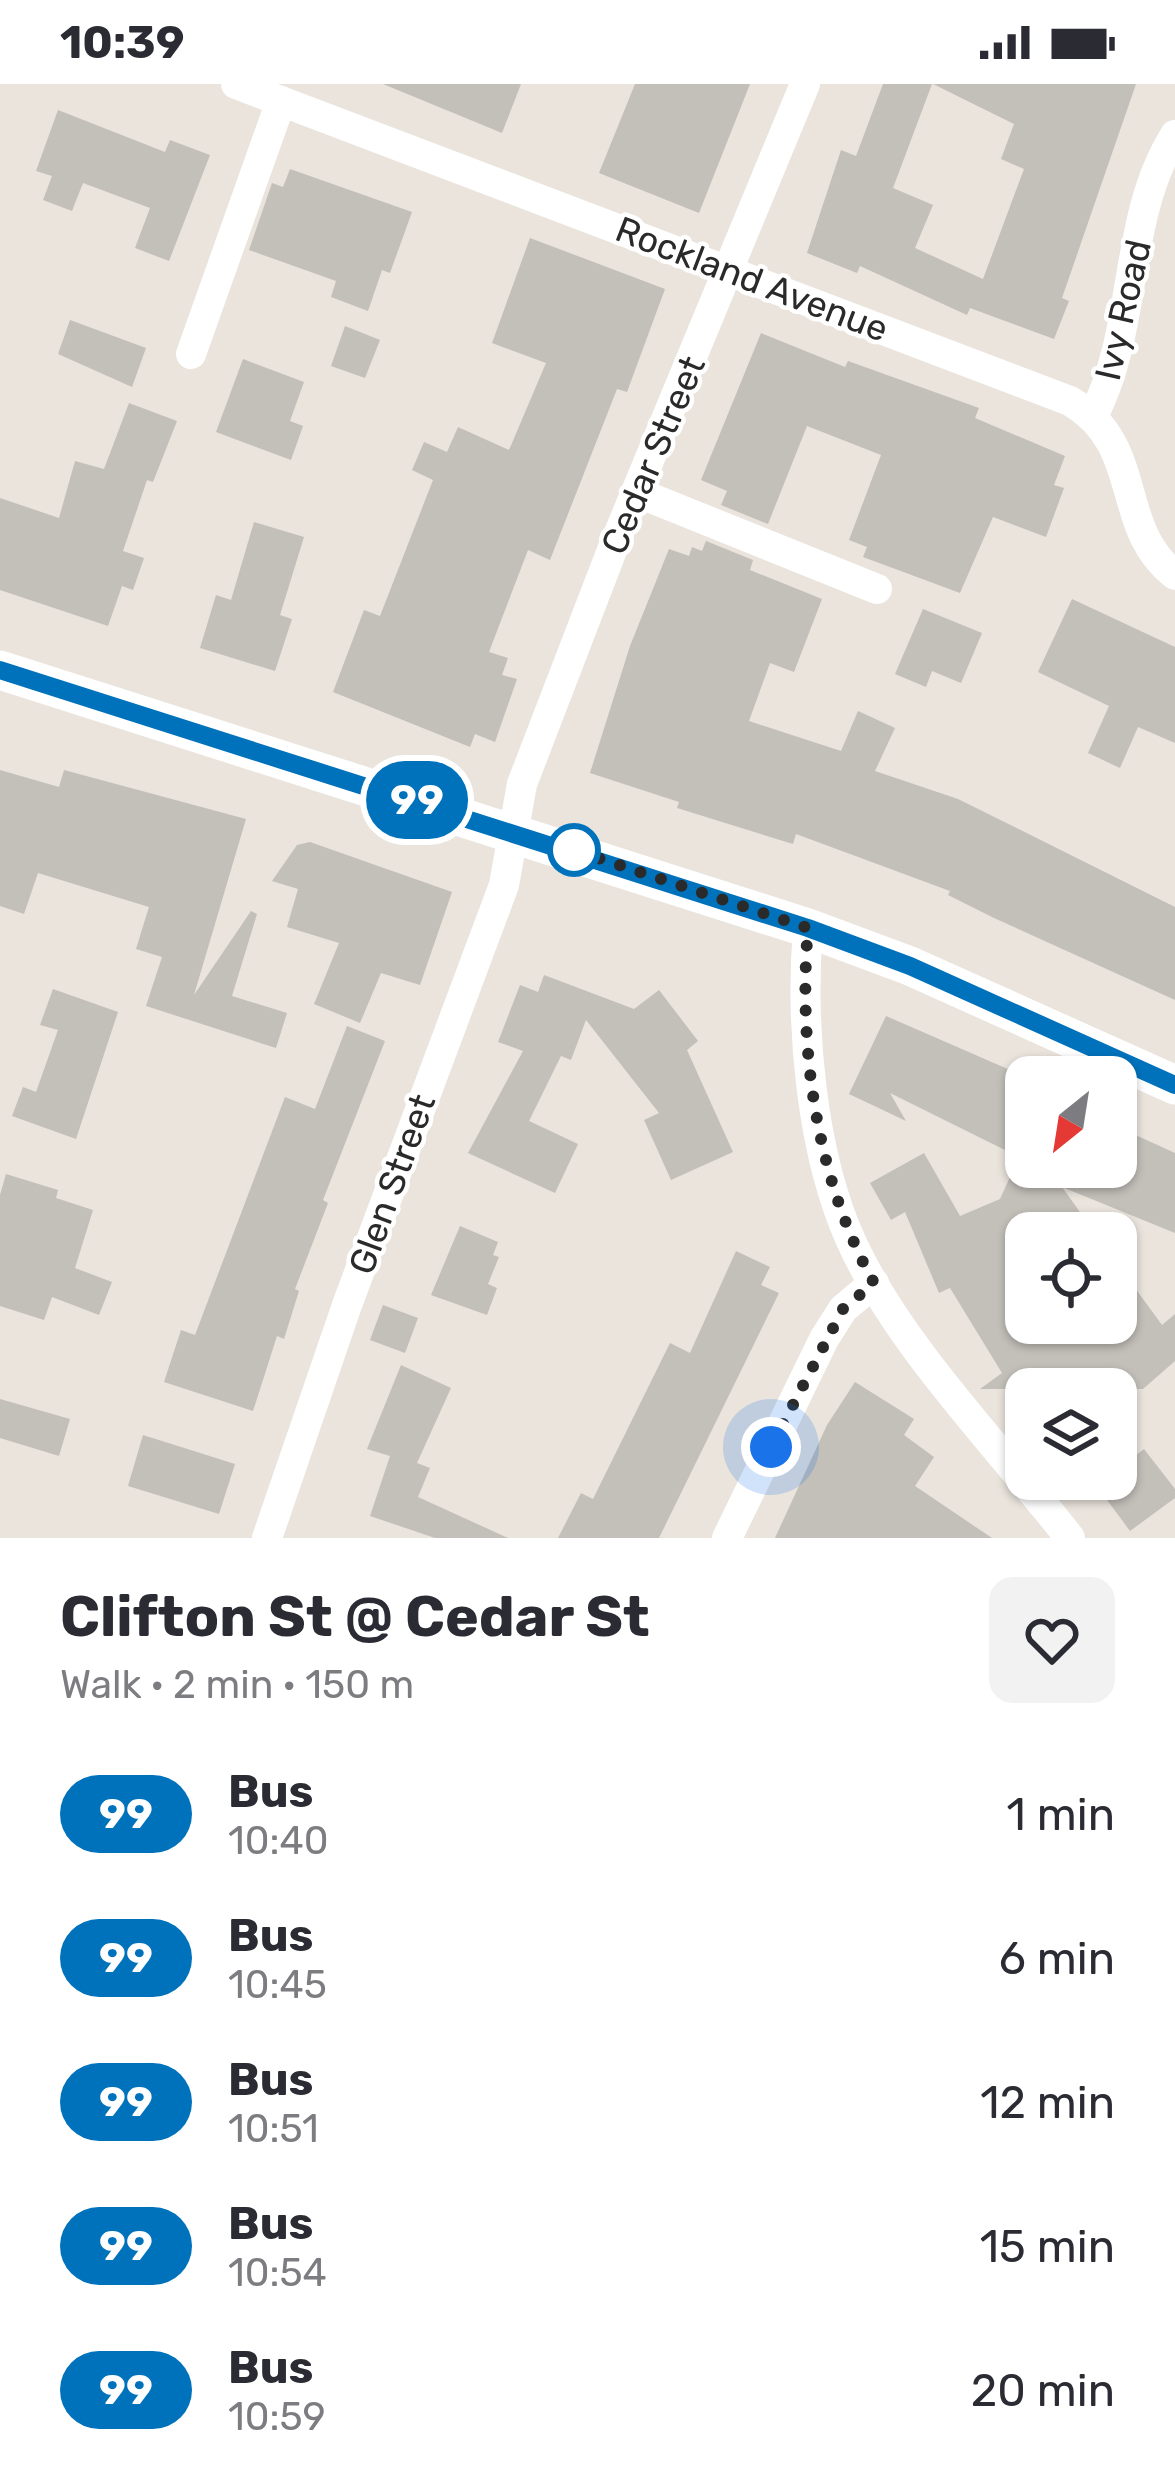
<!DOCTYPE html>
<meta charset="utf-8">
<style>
body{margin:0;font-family:Rubik,sans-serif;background:#f2f2f3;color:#2b2b33;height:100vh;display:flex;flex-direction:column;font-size:45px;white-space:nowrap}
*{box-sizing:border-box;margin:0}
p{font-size:39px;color:#7c7c81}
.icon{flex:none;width:66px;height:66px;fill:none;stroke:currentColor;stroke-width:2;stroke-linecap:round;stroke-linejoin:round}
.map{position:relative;height:1454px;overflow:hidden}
.sheet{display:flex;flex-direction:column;background:#fff;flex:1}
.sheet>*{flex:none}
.badge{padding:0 24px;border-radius:39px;font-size:42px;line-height:78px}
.needle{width:78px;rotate:210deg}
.fabs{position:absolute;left:1005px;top:972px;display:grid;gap:24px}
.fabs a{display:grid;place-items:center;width:132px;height:132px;border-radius:24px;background:#fff;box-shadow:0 3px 9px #0004;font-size:60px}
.you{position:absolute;width:60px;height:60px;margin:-30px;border:9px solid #fff;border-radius:50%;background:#1a73e8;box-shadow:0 0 0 18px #1a73e833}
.map>.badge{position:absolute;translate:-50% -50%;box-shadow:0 0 0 6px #fff}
.round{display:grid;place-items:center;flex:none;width:126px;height:126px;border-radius:24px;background:#f2f2f3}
.summary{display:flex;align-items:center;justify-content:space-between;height:204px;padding:0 60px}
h1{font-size:57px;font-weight:700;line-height:90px}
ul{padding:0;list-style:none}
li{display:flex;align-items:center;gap:36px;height:144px;padding:0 60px}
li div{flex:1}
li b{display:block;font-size:45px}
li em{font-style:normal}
li .badge{min-width:132px;font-weight:700;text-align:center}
.status{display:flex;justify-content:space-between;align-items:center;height:84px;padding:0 60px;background:#fff;direction:ltr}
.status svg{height:33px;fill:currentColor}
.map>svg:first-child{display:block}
.building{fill:#c3bfb9}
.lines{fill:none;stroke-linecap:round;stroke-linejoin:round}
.minor{stroke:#fff;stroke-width:30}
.tertiary{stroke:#fff;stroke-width:39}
.line-casing{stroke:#fff;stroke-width:27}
.line{stroke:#0072bc;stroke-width:18}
.walk{stroke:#2a2a2a;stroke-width:12;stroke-dasharray:0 21.6}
.stop-dot{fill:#fff;stroke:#0072bc;stroke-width:6}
.labels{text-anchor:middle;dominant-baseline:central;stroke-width:9;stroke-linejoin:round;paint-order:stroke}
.street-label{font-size:36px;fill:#2a2a2a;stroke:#fff}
</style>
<div class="status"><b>10:39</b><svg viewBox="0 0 49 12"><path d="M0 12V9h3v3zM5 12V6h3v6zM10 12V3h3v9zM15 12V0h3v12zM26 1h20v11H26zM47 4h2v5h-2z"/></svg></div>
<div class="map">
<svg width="1175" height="1454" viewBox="0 0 1175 1454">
<rect width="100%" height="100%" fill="#eae4dd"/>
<g class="building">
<path d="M 383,0 L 521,0 L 502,49 Z"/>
<path d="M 635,0 L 750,0 L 699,129 L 599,89 Z"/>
<path d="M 883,0 L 932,0 L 893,104 L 933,121 L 915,164 L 983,195 L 1024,85 L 1001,75 L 1014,40 L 933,0 L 1136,0 L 1062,214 L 1069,217 L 1054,255 L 970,224 L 967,231 L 860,182 L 857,189 L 807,169 L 841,66 L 856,72 Z"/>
<path d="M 58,26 L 165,68 L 170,56 L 210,71 L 169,177 L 135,164 L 150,124 L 83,99 L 72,127 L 43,116 L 52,92 L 36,87 Z"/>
<path d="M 290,85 L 412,128 L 390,189 L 382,186 L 368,227 L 331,213 L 336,197 L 249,166 L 272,99 L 283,103 Z"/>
<path d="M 530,154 L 665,205 L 627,308 L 617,305 L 550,476 L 528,466 L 489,568 L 508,574 L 502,591 L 517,595 L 495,658 L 475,650 L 470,663 L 333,608 L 364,526 L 380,532 L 433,396 L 412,386 L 424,358 L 447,368 L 458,343 L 509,366 L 546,279 L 492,259 Z"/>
<path d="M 70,236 L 146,264 L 132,303 L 58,270 Z"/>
<path d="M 345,242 L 380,256 L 365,294 L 331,282 Z"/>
<path d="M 761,249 L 845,283 L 848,277 L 979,324 L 975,334 L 1065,372 L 1054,401 L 1064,404 L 1046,453 L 993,433 L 960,509 L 863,473 L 867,463 L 849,456 L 881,371 L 807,342 L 768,440 L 721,421 L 727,407 L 701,396 Z"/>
<path d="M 243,275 L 304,298 L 290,337 L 303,342 L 291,376 L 216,348 Z"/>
<path d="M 129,319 L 177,337 L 153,398 L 147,396 L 123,467 L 144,474 L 133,506 L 122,502 L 108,542 L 0,506 L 0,414 L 59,434 L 75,377 L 104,385 Z"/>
<path d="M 254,438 L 304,453 L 280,531 L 292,535 L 275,587 L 200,564 L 216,511 L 231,516 Z"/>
<path d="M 706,457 L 753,476 L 750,486 L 822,515 L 794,588 L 770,579 L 749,637 L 841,667 L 858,627 L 895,644 L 875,687 L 958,715 L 1175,823 L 1175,916 L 994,834 L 948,811 L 950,807 L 796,750 L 793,760 L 677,724 L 679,718 L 590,689 L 630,562 L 669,465 L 689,472 L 692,463 L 702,467 Z"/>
<path d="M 1072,515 L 1175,563 L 1175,659 L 1138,643 L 1120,684 L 1088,669 L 1109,622 L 1038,588 Z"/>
<path d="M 923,525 L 982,549 L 961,599 L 932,587 L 926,603 L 895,590 Z"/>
<path d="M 0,686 L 59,703 L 64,686 L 246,735 L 194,911 L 251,827 L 257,830 L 232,912 L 287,929 L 276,964 L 146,922 L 162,873 L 136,865 L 149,823 L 38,789 L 24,830 L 0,822 Z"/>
<path d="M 310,758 L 452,808 L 420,901 L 381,889 L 360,939 L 314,920 L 339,859 L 287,843 L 298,805 L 272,797 L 297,761 Z"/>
<path d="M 544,891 L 634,925 L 659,906 L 698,957 L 687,966 L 733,1068 L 671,1096 L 644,1036 L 659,1029 L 586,936 L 571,976 L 561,972 L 529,1037 L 578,1060 L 555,1109 L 468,1069 L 523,967 L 498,958 L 520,901 L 538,908 Z"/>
<path d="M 53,905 L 118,928 L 76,1055 L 12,1032 L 23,1003 L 36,1008 L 58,946 L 40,941 Z"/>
<path d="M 886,932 L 1026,993 L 1026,1083 L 1116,1083 L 1129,1048 L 1175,1069 L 1175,1149 L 1062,1103 L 1095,1149 L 1060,1149 L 1026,1135 L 1026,1239 L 1061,1239 L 1055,1251 L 1071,1239 L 1116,1239 L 1116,1178 L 1162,1241 L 1175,1230 L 1175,1277 L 1143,1305 L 980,1305 L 1002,1289 L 950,1204 L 939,1209 L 905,1128 L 891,1136 L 870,1099 L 924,1069 L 960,1132 L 1000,1115 L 1019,1073 L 890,1009 L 906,1037 L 849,1010 Z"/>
<path d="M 347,942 L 385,957 L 323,1116 L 328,1119 L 295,1205 L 299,1207 L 284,1255 L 277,1252 L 253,1327 L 164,1298 L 181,1246 L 195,1251 L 285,1013 L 315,1025 Z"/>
<path d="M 6,1090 L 58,1106 L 56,1114 L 93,1126 L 75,1184 L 112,1198 L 99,1231 L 52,1213 L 44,1236 L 0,1222 L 0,1111 Z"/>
<path d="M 460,1142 L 498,1158 L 493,1171 L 499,1173 L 488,1200 L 497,1204 L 487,1231 L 431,1211 Z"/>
<path d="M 736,1167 L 770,1183 L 761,1201 L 779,1209 L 659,1454 L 558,1454 L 581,1409 L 593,1415 L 670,1259 L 690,1269 Z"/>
<path d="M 383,1221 L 418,1234 L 405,1269 L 370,1256 Z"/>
<path d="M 401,1281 L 451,1304 L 417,1379 L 430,1384 L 418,1413 L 508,1454 L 435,1454 L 370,1432 L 390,1372 L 367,1365 Z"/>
<path d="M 855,1298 L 914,1335 L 904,1351 L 934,1373 L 915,1402 L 992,1454 L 775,1454 L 827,1341 Z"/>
<path d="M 0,1315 L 70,1335 L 59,1372 L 0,1354 Z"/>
<path d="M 143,1351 L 235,1380 L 219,1430 L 128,1402 Z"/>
<path d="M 1144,1365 L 1175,1405 L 1175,1414 L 1130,1447 L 1096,1401 L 1116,1395 L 1116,1386 Z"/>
</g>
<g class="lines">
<g class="minor">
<path d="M 236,0 L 1070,317 C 1146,361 1113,443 1175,491"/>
<path d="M 191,270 L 281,17"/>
<path d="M 1093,332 C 1139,244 1122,135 1175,51"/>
<path d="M 636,408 L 877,505"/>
<path d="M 808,844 C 800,941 811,1070 852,1159 C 900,1263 999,1363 1070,1454"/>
<path d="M 267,1454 L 347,1221 L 504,801 L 522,700 L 614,461 L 805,0"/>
<path d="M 727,1454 L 824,1255 L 843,1225 L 874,1199"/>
</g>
<path class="tertiary" d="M 0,586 L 808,844 L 910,882 L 1175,1001"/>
</g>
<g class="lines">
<defs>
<path id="line" d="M 0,586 L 808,844 L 910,882 L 1175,1001"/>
</defs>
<use href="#line" class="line-casing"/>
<use href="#line" class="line"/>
<path class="walk" d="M 574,766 L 556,760 L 808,844 C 798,962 816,1095 874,1199 L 843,1225 L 771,1363"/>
</g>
<circle class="stop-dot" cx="574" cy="766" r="24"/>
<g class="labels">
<g class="street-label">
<text transform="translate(752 195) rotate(21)">Rockland Avenue</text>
<text transform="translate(1123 226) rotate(-77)">Ivy Road</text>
<text transform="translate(653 371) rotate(-67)">Cedar Street</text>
<text transform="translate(392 1100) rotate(-70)">Glen Street</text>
</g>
</g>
</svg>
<div class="fabs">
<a><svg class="needle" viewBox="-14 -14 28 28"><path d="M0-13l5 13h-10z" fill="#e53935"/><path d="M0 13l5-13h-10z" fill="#7c7c81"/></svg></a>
<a><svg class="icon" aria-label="locate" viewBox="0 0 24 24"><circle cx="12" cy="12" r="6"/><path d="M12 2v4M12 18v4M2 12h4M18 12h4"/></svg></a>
<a><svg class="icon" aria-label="layers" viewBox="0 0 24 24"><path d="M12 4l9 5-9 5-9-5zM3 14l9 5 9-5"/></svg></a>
</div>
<div class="you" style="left:771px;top:1363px"></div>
<b class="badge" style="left:417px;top:716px;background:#0072bc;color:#fff">99</b>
</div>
<section class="sheet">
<div class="summary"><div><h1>Clifton St @ Cedar St</h1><p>Walk · 2 min · 150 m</p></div><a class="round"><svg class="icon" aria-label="heart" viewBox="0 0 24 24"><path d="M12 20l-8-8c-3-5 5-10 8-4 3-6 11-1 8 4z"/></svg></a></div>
<ul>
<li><span class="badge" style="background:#0072bc;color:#fff">99</span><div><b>Bus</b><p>10:40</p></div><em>1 min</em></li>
<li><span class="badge" style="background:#0072bc;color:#fff">99</span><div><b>Bus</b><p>10:45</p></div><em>6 min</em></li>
<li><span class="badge" style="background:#0072bc;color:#fff">99</span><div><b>Bus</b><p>10:51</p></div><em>12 min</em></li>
<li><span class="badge" style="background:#0072bc;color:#fff">99</span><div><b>Bus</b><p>10:54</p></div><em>15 min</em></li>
<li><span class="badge" style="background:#0072bc;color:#fff">99</span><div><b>Bus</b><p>10:59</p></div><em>20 min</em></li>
</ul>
</section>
